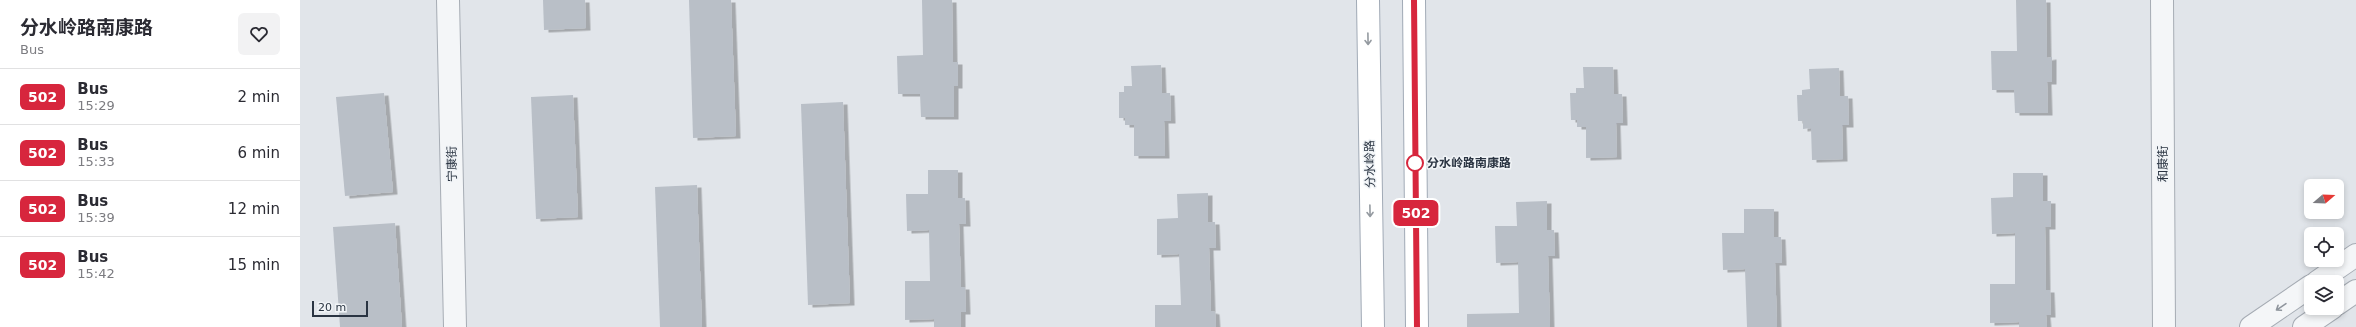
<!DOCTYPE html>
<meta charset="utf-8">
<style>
body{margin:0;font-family:"DejaVu Sans","Noto Sans SC",sans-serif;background:#f2f2f3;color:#2b2b33;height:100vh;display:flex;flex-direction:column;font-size:15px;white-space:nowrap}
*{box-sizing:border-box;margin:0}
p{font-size:13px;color:#7c7c81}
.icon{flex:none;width:22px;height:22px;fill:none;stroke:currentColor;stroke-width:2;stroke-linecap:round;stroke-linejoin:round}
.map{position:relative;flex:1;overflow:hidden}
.details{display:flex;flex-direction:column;background:#fff;width:300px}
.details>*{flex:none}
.badge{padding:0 8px;border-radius:6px;font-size:14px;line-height:26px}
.needle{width:26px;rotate:71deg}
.controls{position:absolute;left:2004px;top:179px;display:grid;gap:8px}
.controls a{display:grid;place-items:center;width:40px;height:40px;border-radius:6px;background:#fff;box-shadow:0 2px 6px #0003;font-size:20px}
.scale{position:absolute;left:12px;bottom:10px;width:56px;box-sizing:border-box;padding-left:4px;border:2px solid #2a3442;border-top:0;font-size:11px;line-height:14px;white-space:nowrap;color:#2a3442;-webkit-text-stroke:3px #f1f4f7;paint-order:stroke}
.map>.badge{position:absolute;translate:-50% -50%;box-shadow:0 0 0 2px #fff}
.round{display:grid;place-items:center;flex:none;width:42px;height:42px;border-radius:6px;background:#f2f2f3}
.summary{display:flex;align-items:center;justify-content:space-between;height:68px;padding:0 20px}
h1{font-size:19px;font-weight:700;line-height:30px}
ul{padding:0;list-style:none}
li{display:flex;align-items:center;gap:12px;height:56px;padding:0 20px;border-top:1px solid #e1e1e2}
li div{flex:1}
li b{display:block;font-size:15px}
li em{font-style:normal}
li .badge{min-width:44px;font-weight:700;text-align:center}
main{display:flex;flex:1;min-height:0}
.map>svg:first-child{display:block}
.building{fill:#b9bfc7;filter:url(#shadow)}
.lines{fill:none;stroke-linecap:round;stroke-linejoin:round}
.tertiary-casing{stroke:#a6acb4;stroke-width:24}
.primary-casing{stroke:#a1aab6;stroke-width:24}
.tertiary{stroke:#f4f6f8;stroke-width:22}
.primary{stroke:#fff;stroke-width:22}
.oneway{stroke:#949aa0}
.oneway2{stroke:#8f959d}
.line-casing{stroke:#fff;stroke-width:9}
.line{stroke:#d7263d;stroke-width:6}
.stop-dot{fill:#fff;stroke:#d7263d;stroke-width:2}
.labels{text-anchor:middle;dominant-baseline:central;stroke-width:3;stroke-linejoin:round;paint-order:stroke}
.stop-label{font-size:12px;font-weight:bold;fill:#2a3442;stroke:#f1f4f7;text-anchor:start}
.street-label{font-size:12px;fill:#2a3442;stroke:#f1f4f7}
</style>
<main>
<section class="details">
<div class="summary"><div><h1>分水岭路南康路</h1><p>Bus</p></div><a class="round"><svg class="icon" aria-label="heart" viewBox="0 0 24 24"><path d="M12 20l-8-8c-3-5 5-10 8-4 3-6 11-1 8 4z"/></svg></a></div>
<ul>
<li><span class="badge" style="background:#d7263d;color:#fff">502</span><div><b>Bus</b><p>15:29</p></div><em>2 min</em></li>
<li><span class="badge" style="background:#d7263d;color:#fff">502</span><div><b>Bus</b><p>15:33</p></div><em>6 min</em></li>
<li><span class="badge" style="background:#d7263d;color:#fff">502</span><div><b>Bus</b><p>15:39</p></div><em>12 min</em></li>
<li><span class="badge" style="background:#d7263d;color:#fff">502</span><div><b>Bus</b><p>15:42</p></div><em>15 min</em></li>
</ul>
</section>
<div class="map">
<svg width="2056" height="327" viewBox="0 0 2056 327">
<defs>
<filter id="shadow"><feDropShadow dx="4.5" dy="2.5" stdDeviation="0" flood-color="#0004"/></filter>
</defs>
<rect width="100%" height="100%" fill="#e1e5ea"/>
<g class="building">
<path d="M 243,0 L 285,0 L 286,28 L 244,30 Z"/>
<path d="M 389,0 L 431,0 L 436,136 L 393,138 Z"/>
<path d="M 622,0 L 652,0 L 653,62 L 658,62 L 658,86 L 654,86 L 654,117 L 621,117 L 620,94 L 598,94 L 597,56 L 623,55 Z"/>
<path d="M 1716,0 L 1746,0 L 1747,58 L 1752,57 L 1752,82 L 1747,82 L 1748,113 L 1715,113 L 1714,90 L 1692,90 L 1691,51 L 1717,51 Z"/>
<path d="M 861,65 L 862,93 L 870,93 L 871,121 L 864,121 L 865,156 L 834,156 L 834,125 L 825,125 L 825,118 L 819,118 L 819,92 L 824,92 L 824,86 L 832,86 L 831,66 Z"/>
<path d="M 1283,67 L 1313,67 L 1314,94 L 1322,94 L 1323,123 L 1316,123 L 1317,157 L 1286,158 L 1286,127 L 1277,127 L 1277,120 L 1271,120 L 1270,93 L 1276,93 L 1276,88 L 1284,88 Z"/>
<path d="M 1539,68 L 1540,96 L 1548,96 L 1549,125 L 1542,125 L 1543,159 L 1512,160 L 1511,128 L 1503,129 L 1503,121 L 1498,121 L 1497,95 L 1502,95 L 1502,90 L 1510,89 L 1509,69 Z"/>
<path d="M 84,93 L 93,192 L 45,196 L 36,97 Z"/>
<path d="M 273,95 L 278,217 L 236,219 L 231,97 Z"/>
<path d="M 543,102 L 550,303 L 508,305 L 501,104 Z"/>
<path d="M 628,170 L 658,170 L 658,198 L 665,198 L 666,224 L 659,224 L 661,287 L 665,287 L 666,312 L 661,312 L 661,327 L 634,327 L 634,319 L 605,320 L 605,281 L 630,281 L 629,230 L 607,231 L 606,194 L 628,194 Z"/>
<path d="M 1713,173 L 1743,173 L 1743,201 L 1751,201 L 1751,227 L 1745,227 L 1746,290 L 1750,290 L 1751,315 L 1746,315 L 1747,327 L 1719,327 L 1719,322 L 1690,323 L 1690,284 L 1715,284 L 1715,233 L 1692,234 L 1691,198 L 1713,197 Z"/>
<path d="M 397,185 L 402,327 L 360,327 L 355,187 Z"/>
<path d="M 908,193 L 908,222 L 915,222 L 916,248 L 909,248 L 911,311 L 915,312 L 916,327 L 855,327 L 855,305 L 881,305 L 879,254 L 857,255 L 857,219 L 878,218 L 877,194 Z"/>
<path d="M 1247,201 L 1247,230 L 1254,230 L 1255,256 L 1248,256 L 1250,327 L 1167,327 L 1167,314 L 1219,313 L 1218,262 L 1196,263 L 1195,226 L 1217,226 L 1216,202 Z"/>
<path d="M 1444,209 L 1474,209 L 1474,237 L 1481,237 L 1482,263 L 1475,263 L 1477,327 L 1447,327 L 1445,269 L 1423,270 L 1422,233 L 1444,233 Z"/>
<path d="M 95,223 L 102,327 L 40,327 L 33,227 Z"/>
</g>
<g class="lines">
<defs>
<g id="tertiary">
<path d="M 148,0 L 155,327"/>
<path d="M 1862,0 L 1864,327"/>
<path d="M 2017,282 L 2056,255"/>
<path d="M 2037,304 L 2056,291"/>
<path d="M 1951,327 L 2011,286"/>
<path d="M 2004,327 L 2032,308"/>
</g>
<g id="primary">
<path d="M 1068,0 L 1073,327"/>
<path d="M 1114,0 L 1117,327"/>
</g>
</defs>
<use href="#tertiary" class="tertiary-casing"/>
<use href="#primary" class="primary-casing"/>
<use href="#tertiary" class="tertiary"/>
<use href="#primary" class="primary"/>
</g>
<defs><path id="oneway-shaft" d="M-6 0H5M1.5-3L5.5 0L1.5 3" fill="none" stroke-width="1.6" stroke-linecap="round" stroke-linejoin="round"/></defs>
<g class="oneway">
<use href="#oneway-shaft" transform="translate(1068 39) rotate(89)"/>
<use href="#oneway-shaft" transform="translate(1070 211) rotate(89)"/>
</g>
<use class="oneway2" href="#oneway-shaft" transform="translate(1981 307) rotate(146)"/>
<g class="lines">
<defs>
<path id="line" d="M 1114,0 L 1117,327"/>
</defs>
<use href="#line" class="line-casing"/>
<use href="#line" class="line"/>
</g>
<circle class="stop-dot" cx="1115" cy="163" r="8"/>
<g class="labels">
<g class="stop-label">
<text x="1127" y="163">分水岭路南康路</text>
</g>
<g class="street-label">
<text transform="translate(152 164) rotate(-91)">宁康街</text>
<text transform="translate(1070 164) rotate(-91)">分水岭路</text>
<text transform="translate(1863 164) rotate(-90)">和康街</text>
</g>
</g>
</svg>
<div class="controls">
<a><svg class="needle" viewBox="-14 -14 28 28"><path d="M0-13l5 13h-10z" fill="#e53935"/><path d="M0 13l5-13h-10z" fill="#7c7c81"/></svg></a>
<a><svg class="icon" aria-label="locate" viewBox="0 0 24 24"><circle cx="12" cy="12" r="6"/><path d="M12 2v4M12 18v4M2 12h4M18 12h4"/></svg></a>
<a><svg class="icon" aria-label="layers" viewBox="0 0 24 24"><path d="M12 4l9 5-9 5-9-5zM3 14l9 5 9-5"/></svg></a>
</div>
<div class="scale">20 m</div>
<b class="badge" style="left:1116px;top:213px;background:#d7263d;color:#fff">502</b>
</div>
</main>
